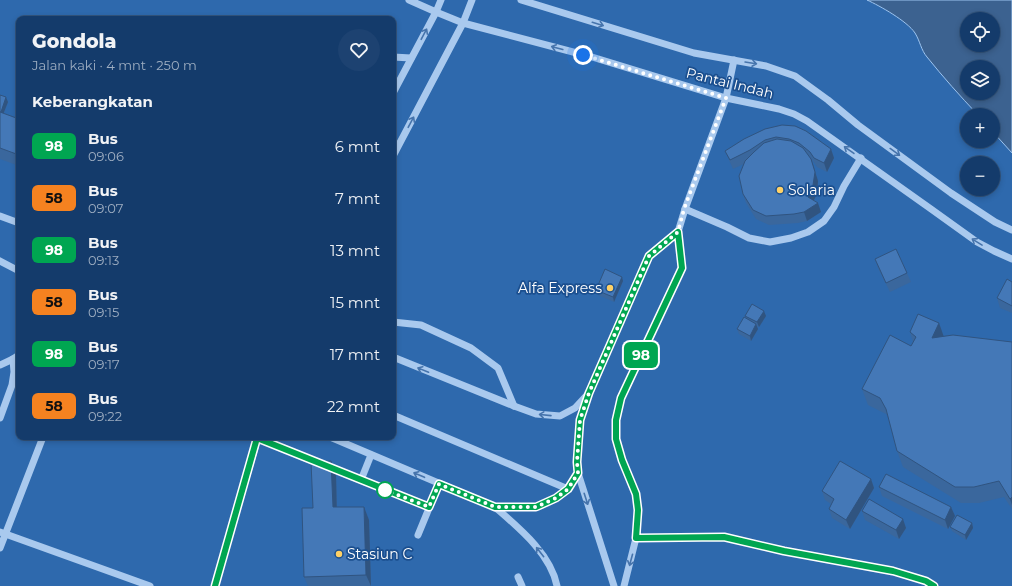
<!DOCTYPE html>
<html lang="id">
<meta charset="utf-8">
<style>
body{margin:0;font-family:Montserrat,sans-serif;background:#1d4271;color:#f1f3f6;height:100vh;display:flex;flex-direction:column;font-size:15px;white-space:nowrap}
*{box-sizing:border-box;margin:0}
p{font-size:13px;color:#9dadc1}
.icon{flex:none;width:22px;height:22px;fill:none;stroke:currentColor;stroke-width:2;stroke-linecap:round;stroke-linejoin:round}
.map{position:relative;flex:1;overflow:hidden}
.panel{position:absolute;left:16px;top:16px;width:380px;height:424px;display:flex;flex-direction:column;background:#143b6b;border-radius:8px;box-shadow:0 2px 6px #0003,0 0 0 1px #33557e}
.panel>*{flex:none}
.badge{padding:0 8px;border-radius:6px;font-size:14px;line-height:26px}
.controls{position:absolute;left:960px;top:12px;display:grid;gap:8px}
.controls a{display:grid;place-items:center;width:40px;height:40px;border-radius:50%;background:#143b6b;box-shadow:0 2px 6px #0003,0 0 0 1px #33557e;font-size:20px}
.you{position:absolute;width:20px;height:20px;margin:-10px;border:3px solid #fff;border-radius:50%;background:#1a73e8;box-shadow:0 0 0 6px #1a73e833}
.map>.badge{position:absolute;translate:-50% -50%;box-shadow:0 0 0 2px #fff}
h2{padding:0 16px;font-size:15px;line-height:36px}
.round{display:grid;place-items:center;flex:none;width:42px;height:42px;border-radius:21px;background:#1d4271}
.overview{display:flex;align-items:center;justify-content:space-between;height:68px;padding:0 16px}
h1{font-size:19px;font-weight:800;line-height:30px}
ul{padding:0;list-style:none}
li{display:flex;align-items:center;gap:12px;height:52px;padding:0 16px}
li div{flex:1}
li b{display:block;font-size:15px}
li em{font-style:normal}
li .badge{min-width:44px;font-weight:700;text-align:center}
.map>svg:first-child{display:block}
.green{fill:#2e69ad;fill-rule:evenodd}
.water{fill:#3c6290;stroke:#9cc4f0;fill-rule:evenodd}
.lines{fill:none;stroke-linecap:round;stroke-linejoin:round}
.minor{stroke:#a9c9ee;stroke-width:7}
.wall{fill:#3a679d}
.shaded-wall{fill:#305480}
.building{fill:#4478b7;stroke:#305480}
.oneway{stroke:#4674ac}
.line-casing{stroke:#fff;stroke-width:9}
.line{stroke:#00a651;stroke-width:6}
.walk{stroke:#fff;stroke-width:4;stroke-dasharray:0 7.2}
.poi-dot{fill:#ffd166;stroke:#1b4f8f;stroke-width:1.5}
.stop-dot{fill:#fff;stroke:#00a651;stroke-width:2}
.labels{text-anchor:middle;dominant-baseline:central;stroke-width:3.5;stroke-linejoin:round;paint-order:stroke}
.street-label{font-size:14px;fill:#fff;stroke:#1b4f8f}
.poi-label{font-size:14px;fill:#fff;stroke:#1b4f8f;text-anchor:start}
</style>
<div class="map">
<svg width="1012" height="586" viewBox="0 0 1012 586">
<rect width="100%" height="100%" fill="#1b4f8f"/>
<path class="green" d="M 0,0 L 1012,0 L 1012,586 L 0,586 ZM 19,19 L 393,19 L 393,437 L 19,437 ZM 967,19 L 993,19 L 993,45 L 967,45 ZM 967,67 L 993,67 L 993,93 L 967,93 ZM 967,115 L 993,115 L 993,141 L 967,141 ZM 967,163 L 993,163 L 993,189 L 967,189 Z"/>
<path class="water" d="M 867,0 L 1012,0 L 1012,153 L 993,132 L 993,115 L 978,115 C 960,96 943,77 927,57 C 921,50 920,41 915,33 C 907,21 880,6 867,0 ZM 967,19 L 993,19 L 993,45 L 967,45 ZM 967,67 L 993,67 L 993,93 L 967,93 Z"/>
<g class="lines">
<g class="minor">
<path d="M 409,0 L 436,12 L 463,23 L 592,57 L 726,98 L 779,109 L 794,114 L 807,121 L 931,209 L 977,242 L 994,251 L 1012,259"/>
<path d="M 521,0 L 694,53 L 766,66 L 795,76 L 828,100 L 858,125 L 951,193 L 995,222 L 1012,230"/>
<path d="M 393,57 L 411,58"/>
<path d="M 393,93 L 436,12 L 441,0"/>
<path d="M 393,156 L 463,23 L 472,0"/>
<path d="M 685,209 L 727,227 L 749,238 L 770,242 L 791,238 L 808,232 L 824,221 L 834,207 L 844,186 L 861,158"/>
<path d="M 0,216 L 19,223"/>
<path d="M 0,261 L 19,271"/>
<path d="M 393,322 L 421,325 L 471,348 L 498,368 L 514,406"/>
<path d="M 393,357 L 514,406 L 536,414 L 560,416 L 575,408 L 587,395"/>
<path d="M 0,365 L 13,359 L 19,355"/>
<path d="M 393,415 L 568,489"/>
<path d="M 0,418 L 12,385 L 14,372 L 13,359"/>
<path d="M 330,437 L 495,507 L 536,507 L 556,498 L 568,489 L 578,473"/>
<path d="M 257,438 L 429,507"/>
<path d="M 361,480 L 371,455"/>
<path d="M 495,507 C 519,528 551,554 557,586"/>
<path d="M 0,532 L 150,586"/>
<path d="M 418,535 L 439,484"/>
<path d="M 636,538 L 724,537 L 784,551 L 893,571 L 925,581 L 934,586"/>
<path d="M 0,548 L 43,437"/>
<path d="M 518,577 L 522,586"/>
<path d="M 215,586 L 258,437"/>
<path d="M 614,586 L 578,473 L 577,462 L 580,420 L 589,393 L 649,256 L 678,232"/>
<path d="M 624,586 L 636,538 L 638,510 L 636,494 L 622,460 L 616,439 L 616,420 L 621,398 L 682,268 L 678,232 L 685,209 L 726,98 L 734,60"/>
</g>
</g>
<g class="wall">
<path d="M 0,95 L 8,102 L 4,113 L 19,119 L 19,166 L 0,159 Z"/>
<path d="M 765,129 L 831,149 L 834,158 L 827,172 L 817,167 L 813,161 L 812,160 L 818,181 L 817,194 L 814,200 L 821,212 L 807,221 L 798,223 L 769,225 L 756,219 L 746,203 L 743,194 L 744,164 L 733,169 L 725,151 Z"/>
<path d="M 875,259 L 907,273 L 911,282 L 890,292 L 878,268 Z"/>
<path d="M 623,281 L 614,302 L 598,295 L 596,290 Z"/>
<path d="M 1012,282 L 1012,313 L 1000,308 L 997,298 Z"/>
<path d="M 745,316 L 766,316 L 759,327 L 756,326 L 758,329 L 751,341 L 739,334 L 737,329 L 746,319 Z"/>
<path d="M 939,323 L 943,336 L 1012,342 L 1012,509 L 1004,497 L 979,503 L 961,503 L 903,467 L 897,451 L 889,419 L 886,414 L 868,405 L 862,389 L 911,346 L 913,342 L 910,332 Z"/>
<path d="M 331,461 L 336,474 L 337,507 L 364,507 L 369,520 L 371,586 L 308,586 L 304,577 L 313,508 Z"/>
<path d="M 871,479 L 874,488 L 850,529 L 832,518 L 829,509 L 831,504 L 825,500 L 822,491 Z"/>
<path d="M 879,487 L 951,507 L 955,516 L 948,529 L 882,496 Z"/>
<path d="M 862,511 L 906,528 L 899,539 L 865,520 Z"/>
<path d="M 972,523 L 973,528 L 966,540 L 952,531 L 950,527 Z"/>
</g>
<g class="shaded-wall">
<path d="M 6,97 L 8,102 L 2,117 L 0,112 Z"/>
<path d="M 831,149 L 834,158 L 827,172 L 824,163 Z"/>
<path d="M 811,159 L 818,181 L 817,194 L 811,206 L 808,197 Z"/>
<path d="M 818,203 L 821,212 L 807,221 L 804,212 Z"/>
<path d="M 622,277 L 623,281 L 614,302 L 613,297 Z"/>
<path d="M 764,311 L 766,316 L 759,327 L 757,322 Z"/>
<path d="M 939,323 L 945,340 L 932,338 Z"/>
<path d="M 756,324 L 758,329 L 751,341 L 750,336 Z"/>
<path d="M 331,461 L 336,474 L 337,520 L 333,507 Z"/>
<path d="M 871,479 L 874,488 L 850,529 L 846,520 Z"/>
<path d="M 1012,497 L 1012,505 L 1010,499 Z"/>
<path d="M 364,507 L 369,520 L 371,586 L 366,575 Z"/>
<path d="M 951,507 L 955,516 L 948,529 L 945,520 Z"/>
<path d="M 903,519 L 906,528 L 899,539 L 896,530 Z"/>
<path d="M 972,523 L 973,528 L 966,540 L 965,535 Z"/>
</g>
<g class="building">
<path d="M 0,95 L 6,97 L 1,112 L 0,112 Z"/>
<path d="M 0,112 L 19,119 L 19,155 L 0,148 Z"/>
<path d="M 782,125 L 795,126 L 806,131 L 831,149 L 824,163 L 814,158 L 810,152 L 799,143 L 789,139 L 776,137 L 765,140 L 750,150 L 730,160 L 725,151 L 744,139 L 765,129 Z"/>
<path d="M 777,139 L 791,141 L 803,148 L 811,159 L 815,172 L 813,185 L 808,197 L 818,203 L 804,212 L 794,214 L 766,216 L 753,210 L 743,194 L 739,176 L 745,161 L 754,152 L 764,143 Z"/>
<path d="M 896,249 L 907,273 L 886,283 L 875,259 Z"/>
<path d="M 605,269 L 622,277 L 613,297 L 596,290 Z"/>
<path d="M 1007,279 L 1012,282 L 1012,306 L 997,298 Z"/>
<path d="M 752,304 L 764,311 L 757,322 L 745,316 Z"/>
<path d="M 918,314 L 939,323 L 932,338 L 953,335 L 1012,342 L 1012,497 L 1010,499 L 999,481 L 974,487 L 955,487 L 897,451 L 886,409 L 880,398 L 862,389 L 890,335 L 911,346 L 916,337 L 910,332 Z"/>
<path d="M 744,317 L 756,324 L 750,336 L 737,329 Z"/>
<path d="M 331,461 L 333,507 L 364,507 L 366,575 L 304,577 L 302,508 L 313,508 L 311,462 Z"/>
<path d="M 840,461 L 871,479 L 846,520 L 829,509 L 834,499 L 822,491 Z"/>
<path d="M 886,474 L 951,507 L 945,520 L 879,487 Z"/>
<path d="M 869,499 L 903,519 L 896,530 L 862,511 Z"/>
<path d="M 957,515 L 972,523 L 965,535 L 950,527 Z"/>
</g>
<defs><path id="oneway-shaft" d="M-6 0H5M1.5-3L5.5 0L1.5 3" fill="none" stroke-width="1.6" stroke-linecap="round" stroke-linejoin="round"/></defs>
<g class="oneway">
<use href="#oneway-shaft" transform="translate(598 24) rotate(17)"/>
<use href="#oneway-shaft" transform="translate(424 34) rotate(-62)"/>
<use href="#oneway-shaft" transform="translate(557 48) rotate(-165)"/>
<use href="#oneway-shaft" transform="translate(751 63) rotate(9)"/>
<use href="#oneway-shaft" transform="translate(411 122) rotate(-62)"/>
<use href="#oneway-shaft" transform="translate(849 150) rotate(-145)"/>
<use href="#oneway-shaft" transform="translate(895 152) rotate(36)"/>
<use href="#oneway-shaft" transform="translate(977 242) rotate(-148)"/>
<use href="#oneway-shaft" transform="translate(423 370) rotate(-158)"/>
<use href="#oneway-shaft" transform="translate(545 415) rotate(-174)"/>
<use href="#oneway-shaft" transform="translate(419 475) rotate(-157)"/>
<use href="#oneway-shaft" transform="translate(586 499) rotate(72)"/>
<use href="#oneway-shaft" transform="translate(540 552) rotate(-128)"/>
<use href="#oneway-shaft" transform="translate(631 560) rotate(105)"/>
</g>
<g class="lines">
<defs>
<path id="line" d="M 215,586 L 257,438 L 429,507 L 439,484 L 495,507 L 536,507 L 556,498 L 568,489 L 578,473 L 577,462 L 580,420 L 589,393 L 649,256 L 678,232 L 682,268 L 621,398 L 616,420 L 616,439 L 622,460 L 636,494 L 638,510 L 636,538 L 724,537 L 784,551 L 893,571 L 926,581 L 934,586"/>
</defs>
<use href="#line" class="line-casing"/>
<use href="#line" class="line"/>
<path class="walk" d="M 385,490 L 429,507 L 439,484 L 495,507 L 536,507 L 556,498 L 568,489 L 578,473 L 577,462 L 580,420 L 589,393 L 649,256 L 678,232 L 684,209 L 726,98 L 583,55"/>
</g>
<g class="poi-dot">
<circle cx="780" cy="190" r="4"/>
<circle cx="610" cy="288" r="4"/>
<circle cx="339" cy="554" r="4"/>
</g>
<circle class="stop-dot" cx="385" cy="490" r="8"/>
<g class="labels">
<g class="street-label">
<text transform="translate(730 83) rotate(14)">Pantai Indah</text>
</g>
<g class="poi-label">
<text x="788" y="190">Solaria</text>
<text x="602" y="288" text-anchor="end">Alfa Express</text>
<text x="347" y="554">Stasiun C</text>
</g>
</g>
</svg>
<div class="controls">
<a><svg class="icon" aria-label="locate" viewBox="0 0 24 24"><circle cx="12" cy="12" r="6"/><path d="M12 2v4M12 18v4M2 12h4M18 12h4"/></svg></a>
<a><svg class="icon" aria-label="layers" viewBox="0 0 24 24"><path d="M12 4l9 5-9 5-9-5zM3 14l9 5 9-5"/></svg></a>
<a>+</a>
<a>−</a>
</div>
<div class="you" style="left:583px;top:55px"></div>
<b class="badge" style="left:641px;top:355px;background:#00a651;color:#fff">98</b>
<section class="panel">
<div class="overview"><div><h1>Gondola</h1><p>Jalan kaki · 4 mnt · 250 m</p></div><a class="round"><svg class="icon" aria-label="heart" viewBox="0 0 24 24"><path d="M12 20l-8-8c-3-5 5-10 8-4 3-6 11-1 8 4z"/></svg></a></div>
<h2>Keberangkatan</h2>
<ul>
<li><span class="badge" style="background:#00a651;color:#fff">98</span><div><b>Bus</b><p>09:06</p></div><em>6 mnt</em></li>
<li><span class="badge" style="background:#f58220;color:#111">58</span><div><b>Bus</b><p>09:07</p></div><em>7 mnt</em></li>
<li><span class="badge" style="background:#00a651;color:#fff">98</span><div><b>Bus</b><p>09:13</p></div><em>13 mnt</em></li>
<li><span class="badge" style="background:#f58220;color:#111">58</span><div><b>Bus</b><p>09:15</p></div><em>15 mnt</em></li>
<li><span class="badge" style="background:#00a651;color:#fff">98</span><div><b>Bus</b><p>09:17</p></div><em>17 mnt</em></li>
<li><span class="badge" style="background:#f58220;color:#111">58</span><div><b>Bus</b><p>09:22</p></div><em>22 mnt</em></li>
</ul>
</section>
</div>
